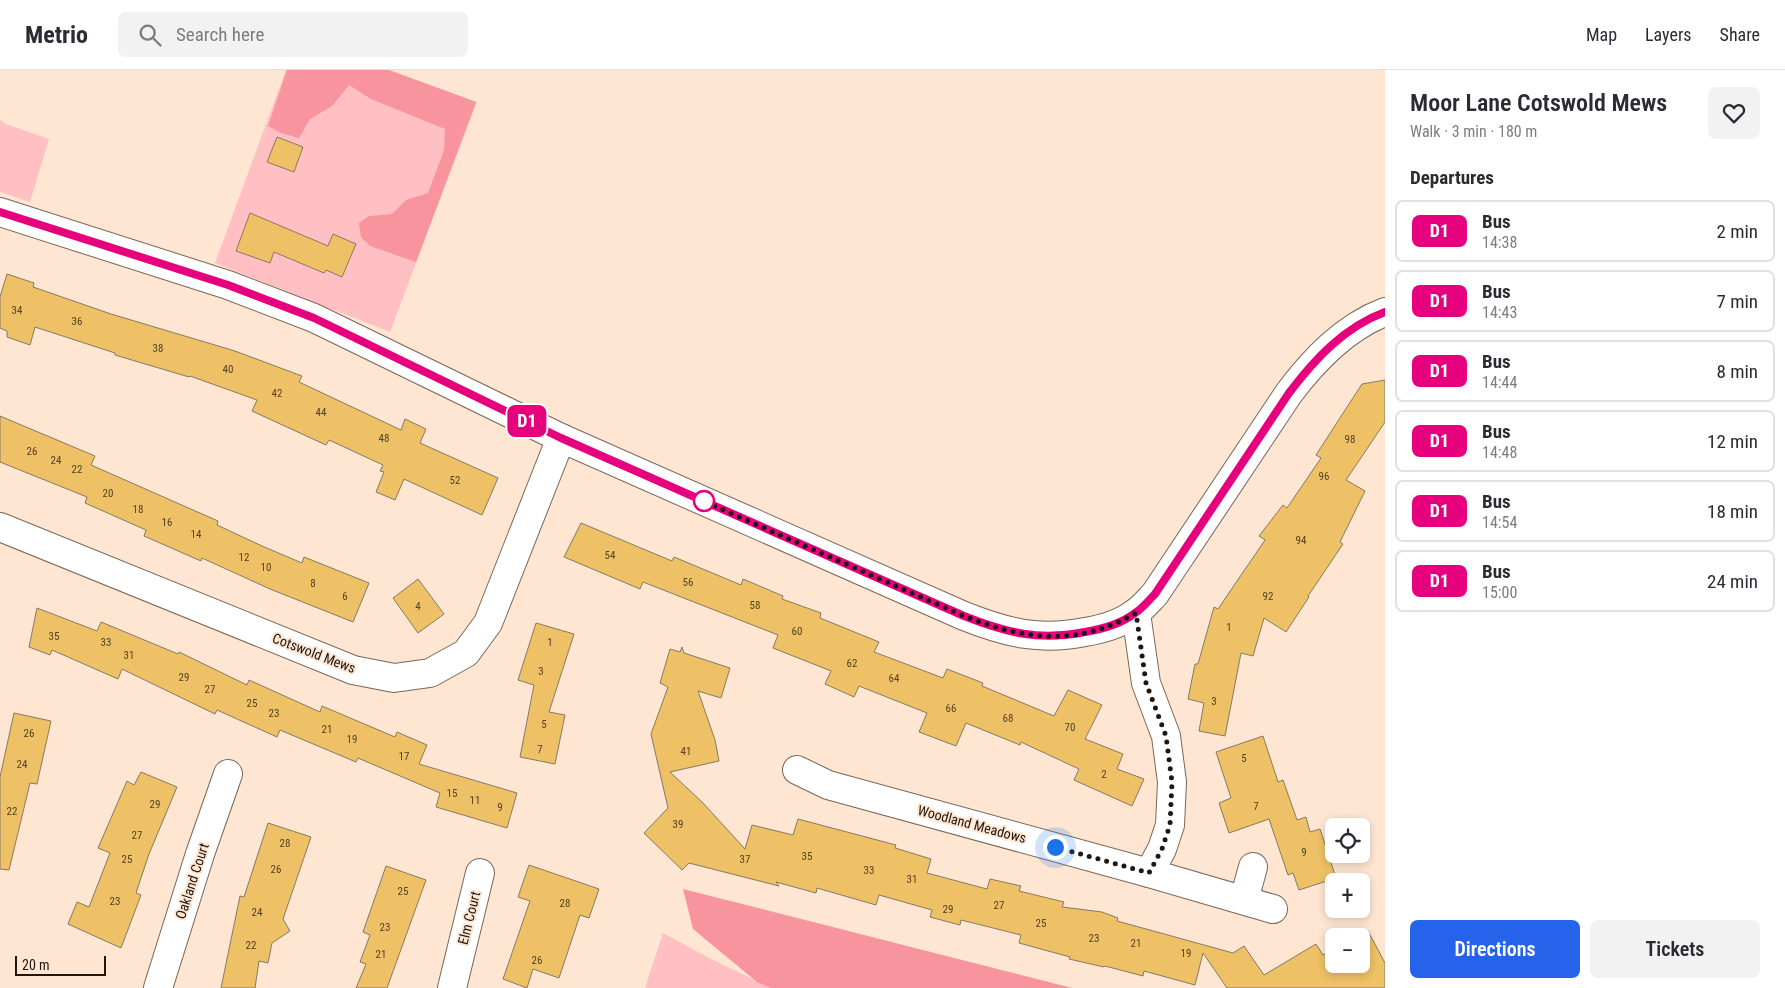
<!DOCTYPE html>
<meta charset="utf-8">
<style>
body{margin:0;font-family:"Roboto Condensed",sans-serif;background:#f2f2f3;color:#2b2b33;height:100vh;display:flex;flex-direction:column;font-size:19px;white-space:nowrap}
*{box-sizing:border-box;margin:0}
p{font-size:16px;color:#7c7c81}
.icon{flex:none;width:28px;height:28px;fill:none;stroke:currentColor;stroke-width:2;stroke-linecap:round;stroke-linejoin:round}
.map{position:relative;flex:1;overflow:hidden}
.side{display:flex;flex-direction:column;background:#fff;width:400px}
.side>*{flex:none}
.badge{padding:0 10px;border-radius:8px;font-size:18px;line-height:32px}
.fabs{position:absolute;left:1325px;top:748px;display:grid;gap:10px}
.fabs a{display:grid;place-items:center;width:45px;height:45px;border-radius:8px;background:#fff;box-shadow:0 2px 8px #0003;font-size:25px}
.scale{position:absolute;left:15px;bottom:12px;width:91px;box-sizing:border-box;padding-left:5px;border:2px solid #1e160f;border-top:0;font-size:14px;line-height:18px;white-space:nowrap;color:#1e160f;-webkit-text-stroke:4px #fee6d3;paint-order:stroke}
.you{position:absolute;width:25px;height:25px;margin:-12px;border:4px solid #fff;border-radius:50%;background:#1a73e8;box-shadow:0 0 0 8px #1a73e833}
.map>.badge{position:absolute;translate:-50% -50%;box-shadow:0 0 0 2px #fff}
h2{padding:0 25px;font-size:19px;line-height:45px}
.round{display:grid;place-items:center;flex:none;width:52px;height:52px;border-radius:8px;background:#f2f2f3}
.summary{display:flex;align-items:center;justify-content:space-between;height:85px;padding:0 25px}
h1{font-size:24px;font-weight:600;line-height:38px}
.action{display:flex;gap:10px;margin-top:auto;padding:10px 25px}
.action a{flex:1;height:58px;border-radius:8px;background:#2563eb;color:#fff;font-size:20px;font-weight:600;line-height:58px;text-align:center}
.action a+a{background:#f2f2f3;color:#2b2b33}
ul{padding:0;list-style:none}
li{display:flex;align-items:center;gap:15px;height:62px;margin:0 10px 8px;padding:0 15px;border:2px solid #e1e1e2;border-radius:8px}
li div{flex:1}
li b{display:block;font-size:19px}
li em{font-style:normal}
li .badge{min-width:55px;font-weight:700;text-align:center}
header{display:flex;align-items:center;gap:30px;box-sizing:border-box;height:70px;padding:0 25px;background:#fff;border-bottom:1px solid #e1e1e2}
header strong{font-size:24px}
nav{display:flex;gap:28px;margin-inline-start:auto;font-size:18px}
.search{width:350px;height:45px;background:#f2f2f3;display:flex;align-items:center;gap:12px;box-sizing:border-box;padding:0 18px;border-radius:8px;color:#7c7c81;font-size:19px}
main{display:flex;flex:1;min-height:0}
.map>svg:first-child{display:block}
.green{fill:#ffbfc3}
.forest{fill:#f7949d}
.building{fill:#eec167;stroke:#867962}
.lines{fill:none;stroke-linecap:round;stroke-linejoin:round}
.street-casing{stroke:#7b6655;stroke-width:30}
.secondary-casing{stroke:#7b6655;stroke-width:30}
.street{stroke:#fff;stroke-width:28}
.secondary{stroke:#fff;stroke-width:28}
.line-casing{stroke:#fff;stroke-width:11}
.line{stroke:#e6007e;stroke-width:8}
.walk{stroke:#1e160f;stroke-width:5;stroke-dasharray:0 9}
.stop-dot{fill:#fff;stroke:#e6007e;stroke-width:2.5}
.labels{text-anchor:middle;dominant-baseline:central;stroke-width:4;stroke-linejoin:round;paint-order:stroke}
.number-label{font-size:11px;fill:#524125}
.street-label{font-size:14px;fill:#1e160f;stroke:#fee6d3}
</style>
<header>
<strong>Metrio</strong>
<div class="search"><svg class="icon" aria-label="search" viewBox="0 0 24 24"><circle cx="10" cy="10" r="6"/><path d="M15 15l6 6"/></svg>Search here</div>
<nav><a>Map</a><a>Layers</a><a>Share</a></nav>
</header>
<main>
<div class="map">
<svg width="1385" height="918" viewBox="0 0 1385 918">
<rect width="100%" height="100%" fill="#fee6d3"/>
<g class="green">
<path d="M 286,0 L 388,0 L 477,32 L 390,262 L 215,193 Z"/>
<path d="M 0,50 L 6,54 L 49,69 L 30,132 L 0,122 Z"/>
<path d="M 663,863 L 709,888 L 771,918 L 645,918 Z"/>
</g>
<g class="forest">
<path d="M 287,0 L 389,0 L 476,32 L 416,192 L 370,176 L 361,167 L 359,153 L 369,146 L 392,144 L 406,130 L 428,123 L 444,80 L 445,59 L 371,29 L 349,15 L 332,36 L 310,49 L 299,68 L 281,63 L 268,56 Z"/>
<path d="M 683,819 L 1072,918 L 771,918 L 757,912 L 693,859 Z"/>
</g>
<g class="building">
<path d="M 277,67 L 303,77 L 294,102 L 267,92 Z"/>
<path d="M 250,143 L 328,176 L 333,164 L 356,174 L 342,207 L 326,200 L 324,203 L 274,182 L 270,193 L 236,181 Z"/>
<path d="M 7,204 L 34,213 L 33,217 L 111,244 L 235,281 L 302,306 L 299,312 L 401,360 L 405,349 L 426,359 L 420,373 L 498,408 L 482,445 L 404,409 L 395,430 L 376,422 L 384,402 L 380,401 L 383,395 L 329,370 L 326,375 L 252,341 L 257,330 L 190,306 L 189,307 L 115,285 L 115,283 L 35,257 L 30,275 L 7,267 L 7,261 L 0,258 L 0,227 Z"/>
<path d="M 1385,310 L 1385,352 L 1346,410 L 1365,421 L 1340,472 L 1343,474 L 1308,526 L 1309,527 L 1286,562 L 1264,548 L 1253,586 L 1241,583 L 1225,666 L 1199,661 L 1204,633 L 1188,629 L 1195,594 L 1198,594 L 1214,537 L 1218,539 L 1265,470 L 1259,466 L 1283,435 L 1287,438 L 1321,388 L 1316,385 L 1362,314 Z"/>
<path d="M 0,346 L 95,386 L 91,395 L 218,451 L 217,455 L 262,476 L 302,493 L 304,487 L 369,513 L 353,552 L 270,519 L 202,488 L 201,491 L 144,466 L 146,460 L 85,433 L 87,427 L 0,392 Z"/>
<path d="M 581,453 L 672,491 L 674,487 L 741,515 L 743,509 L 783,526 L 782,529 L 821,543 L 820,548 L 879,572 L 874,582 L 943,608 L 947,599 L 983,613 L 982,616 L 1054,646 L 1068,620 L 1102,635 L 1085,669 L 1123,684 L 1117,699 L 1144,709 L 1132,736 L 1074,710 L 1079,699 L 1021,672 L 1020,675 L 966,653 L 956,676 L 919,662 L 927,643 L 859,616 L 854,627 L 825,614 L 831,601 L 773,578 L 778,565 L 643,512 L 640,519 L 564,487 Z"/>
<path d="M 418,509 L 444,544 L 418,563 L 393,528 Z"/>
<path d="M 37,538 L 97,561 L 101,552 L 178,584 L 179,582 L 247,615 L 249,610 L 320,642 L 322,636 L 395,667 L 397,662 L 427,675 L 419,694 L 517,723 L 507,758 L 436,737 L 440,723 L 358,688 L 356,692 L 280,660 L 277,667 L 217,640 L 215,644 L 122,599 L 118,609 L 52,580 L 50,585 L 29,577 Z"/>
<path d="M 536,553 L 574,564 L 549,642 L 565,645 L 555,694 L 520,687 L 534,615 L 518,610 Z"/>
<path d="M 682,577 L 684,583 L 730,598 L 721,628 L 698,621 L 715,670 L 719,691 L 670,702 L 703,733 L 745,779 L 752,755 L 793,765 L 798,749 L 896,775 L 895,778 L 931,789 L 927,803 L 987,819 L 990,809 L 1021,816 L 1019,821 L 1064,832 L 1062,837 L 1102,842 L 1118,848 L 1117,851 L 1233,883 L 1244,876 L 1264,905 L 1316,874 L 1323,885 L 1334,879 L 1334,894 L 1361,894 L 1361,866 L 1357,866 L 1368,861 L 1385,893 L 1385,918 L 1227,918 L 1203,883 L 1195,915 L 1144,901 L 1143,906 L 1105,896 L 1104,897 L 1069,889 L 1070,887 L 1019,873 L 1021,865 L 961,850 L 960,855 L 930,847 L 932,840 L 879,825 L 876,835 L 817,818 L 816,823 L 776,812 L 779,816 L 689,793 L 682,800 L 644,763 L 668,738 L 651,664 L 668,617 L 660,613 L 670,579 L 680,582 Z"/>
<path d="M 14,643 L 51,651 L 37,714 L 30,713 L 9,800 L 0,799 L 0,707 Z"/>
<path d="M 1263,666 L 1278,712 L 1283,710 L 1297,750 L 1306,747 L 1310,762 L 1320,759 L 1336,808 L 1299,820 L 1293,803 L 1288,805 L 1269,749 L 1229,763 L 1219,733 L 1231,728 L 1216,682 Z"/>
<path d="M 141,702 L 177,717 L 149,784 L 136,823 L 141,825 L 121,878 L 68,854 L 77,832 L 89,837 L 110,783 L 98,778 L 127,711 L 134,715 Z"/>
<path d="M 268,753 L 311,767 L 283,849 L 290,861 L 272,873 L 268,893 L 259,891 L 255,918 L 221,918 L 240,826 L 244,827 Z"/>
<path d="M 529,795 L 599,819 L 589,848 L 580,845 L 559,908 L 533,899 L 527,918 L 503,909 L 530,831 L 518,827 Z"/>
<path d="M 386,796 L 426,810 L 387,918 L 356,918 L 366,894 L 360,892 L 370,865 L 363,862 Z"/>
</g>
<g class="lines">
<defs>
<g id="street">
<path d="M 0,457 L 353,600 L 394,608 L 430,603 L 466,583 L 488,553 L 561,368"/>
<path d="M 1136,543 L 1146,613 L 1166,666 L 1172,712 L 1170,755 L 1162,779 L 1149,803"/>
<path d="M 797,700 L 828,715 L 1149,803 L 1273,839"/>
<path d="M 1244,830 L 1253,797"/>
<path d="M 158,918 L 200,784 L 228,704"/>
<path d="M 452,918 L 480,803"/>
</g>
<path id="secondary" d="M 0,142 L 228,215 L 314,248 L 561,368 L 964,546 C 1007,563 1039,571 1085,562 C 1103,559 1121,554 1135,543 C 1143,538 1149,530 1155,524 L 1289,323 C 1314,290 1345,257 1385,242"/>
</defs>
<use href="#street" class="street-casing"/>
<use href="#secondary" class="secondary-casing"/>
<use href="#street" class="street"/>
<use href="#secondary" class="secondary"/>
</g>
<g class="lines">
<defs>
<path id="line" d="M 0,142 L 228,215 L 314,248 L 561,368 L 964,546 C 1007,563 1039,571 1085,562 C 1103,559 1121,554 1135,543 C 1143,538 1149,530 1155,524 L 1289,323 C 1314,290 1344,257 1385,242"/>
</defs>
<use href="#line" class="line-casing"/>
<use href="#line" class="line"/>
<path class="walk" d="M 704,431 L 701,430 L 964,546 C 1025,570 1077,577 1136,543 L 1146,613 L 1166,666 L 1172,712 L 1170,755 L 1162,779 L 1149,803 L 1055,777"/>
</g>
<circle class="stop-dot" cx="704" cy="431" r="10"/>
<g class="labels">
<g class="number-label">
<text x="17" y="240">34</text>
<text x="77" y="251">36</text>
<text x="158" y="278">38</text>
<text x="228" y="299">40</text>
<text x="277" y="323">42</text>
<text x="321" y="342">44</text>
<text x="384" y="368">48</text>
<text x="1350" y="369">98</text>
<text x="32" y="381">26</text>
<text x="56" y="390">24</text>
<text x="77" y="399">22</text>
<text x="1324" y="406">96</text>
<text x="455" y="410">52</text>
<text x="108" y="423">20</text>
<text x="138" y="439">18</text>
<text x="167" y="452">16</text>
<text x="196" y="464">14</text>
<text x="1301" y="470">94</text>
<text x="610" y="485">54</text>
<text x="244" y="487">12</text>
<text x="266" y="497">10</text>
<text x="688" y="512">56</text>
<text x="313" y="513">8</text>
<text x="345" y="526">6</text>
<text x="1268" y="526">92</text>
<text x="755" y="535">58</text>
<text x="418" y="536">4</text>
<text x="1229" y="557">1</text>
<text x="797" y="561">60</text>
<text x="54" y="566">35</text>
<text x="106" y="572">33</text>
<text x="550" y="572">1</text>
<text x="129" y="585">31</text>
<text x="852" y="593">62</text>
<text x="541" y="601">3</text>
<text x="184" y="607">29</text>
<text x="894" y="608">64</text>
<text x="210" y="619">27</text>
<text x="1214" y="631">3</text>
<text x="252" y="633">25</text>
<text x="951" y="638">66</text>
<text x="274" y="643">23</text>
<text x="1008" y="648">68</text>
<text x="544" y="654">5</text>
<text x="1070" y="657">70</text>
<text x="327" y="659">21</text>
<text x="29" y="663">26</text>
<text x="352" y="669">19</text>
<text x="540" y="679">7</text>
<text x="686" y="681">41</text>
<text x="404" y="686">17</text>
<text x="1244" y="688">5</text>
<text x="22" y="694">24</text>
<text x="1104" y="704">2</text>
<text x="452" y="723">15</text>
<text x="475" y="730">11</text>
<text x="155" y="734">29</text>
<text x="1256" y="736">7</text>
<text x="500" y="737">9</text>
<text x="12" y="741">22</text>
<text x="678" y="754">39</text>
<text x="137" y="765">27</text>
<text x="285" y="773">28</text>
<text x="1304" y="782">9</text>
<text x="807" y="786">35</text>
<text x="127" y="789">25</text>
<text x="745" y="789">37</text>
<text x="276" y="799">26</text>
<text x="869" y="800">33</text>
<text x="912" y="809">31</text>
<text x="403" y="821">25</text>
<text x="115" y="831">23</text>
<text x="565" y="833">28</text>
<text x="999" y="835">27</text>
<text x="948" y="839">29</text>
<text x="257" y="842">24</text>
<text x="1041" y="853">25</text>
<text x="385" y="857">23</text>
<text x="1094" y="868">23</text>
<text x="1136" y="873">21</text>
<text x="251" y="875">22</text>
<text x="1186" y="883">19</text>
<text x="381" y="884">21</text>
<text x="537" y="890">26</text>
</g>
<g class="street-label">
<text transform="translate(314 583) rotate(21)">Cotswold Mews</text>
<text transform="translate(972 754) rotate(15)">Woodland Meadows</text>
<text transform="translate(192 811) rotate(-72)">Oakland Court</text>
<text transform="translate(469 848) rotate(-76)">Elm Court</text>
</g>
</g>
</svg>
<div class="fabs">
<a><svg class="icon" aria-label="locate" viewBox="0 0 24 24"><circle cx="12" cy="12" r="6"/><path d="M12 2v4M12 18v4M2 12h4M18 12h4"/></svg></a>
<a>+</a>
<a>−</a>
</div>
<div class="scale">20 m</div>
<div class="you" style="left:1055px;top:777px"></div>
<b class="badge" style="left:527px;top:351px;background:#e6007e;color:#fff">D1</b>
</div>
<section class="side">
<div class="summary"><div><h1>Moor Lane Cotswold Mews</h1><p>Walk · 3 min · 180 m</p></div><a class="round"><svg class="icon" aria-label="heart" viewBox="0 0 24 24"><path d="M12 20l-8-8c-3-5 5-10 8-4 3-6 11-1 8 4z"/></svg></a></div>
<h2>Departures</h2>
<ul>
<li><span class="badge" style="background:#e6007e;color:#fff">D1</span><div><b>Bus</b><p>14:38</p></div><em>2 min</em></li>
<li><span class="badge" style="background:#e6007e;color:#fff">D1</span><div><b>Bus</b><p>14:43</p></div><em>7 min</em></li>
<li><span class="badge" style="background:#e6007e;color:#fff">D1</span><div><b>Bus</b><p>14:44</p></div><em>8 min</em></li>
<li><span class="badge" style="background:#e6007e;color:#fff">D1</span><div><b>Bus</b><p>14:48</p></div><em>12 min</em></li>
<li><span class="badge" style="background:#e6007e;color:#fff">D1</span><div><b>Bus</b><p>14:54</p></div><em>18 min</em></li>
<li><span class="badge" style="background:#e6007e;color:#fff">D1</span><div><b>Bus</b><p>15:00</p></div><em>24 min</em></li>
</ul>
<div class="action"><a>Directions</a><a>Tickets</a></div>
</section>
</main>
